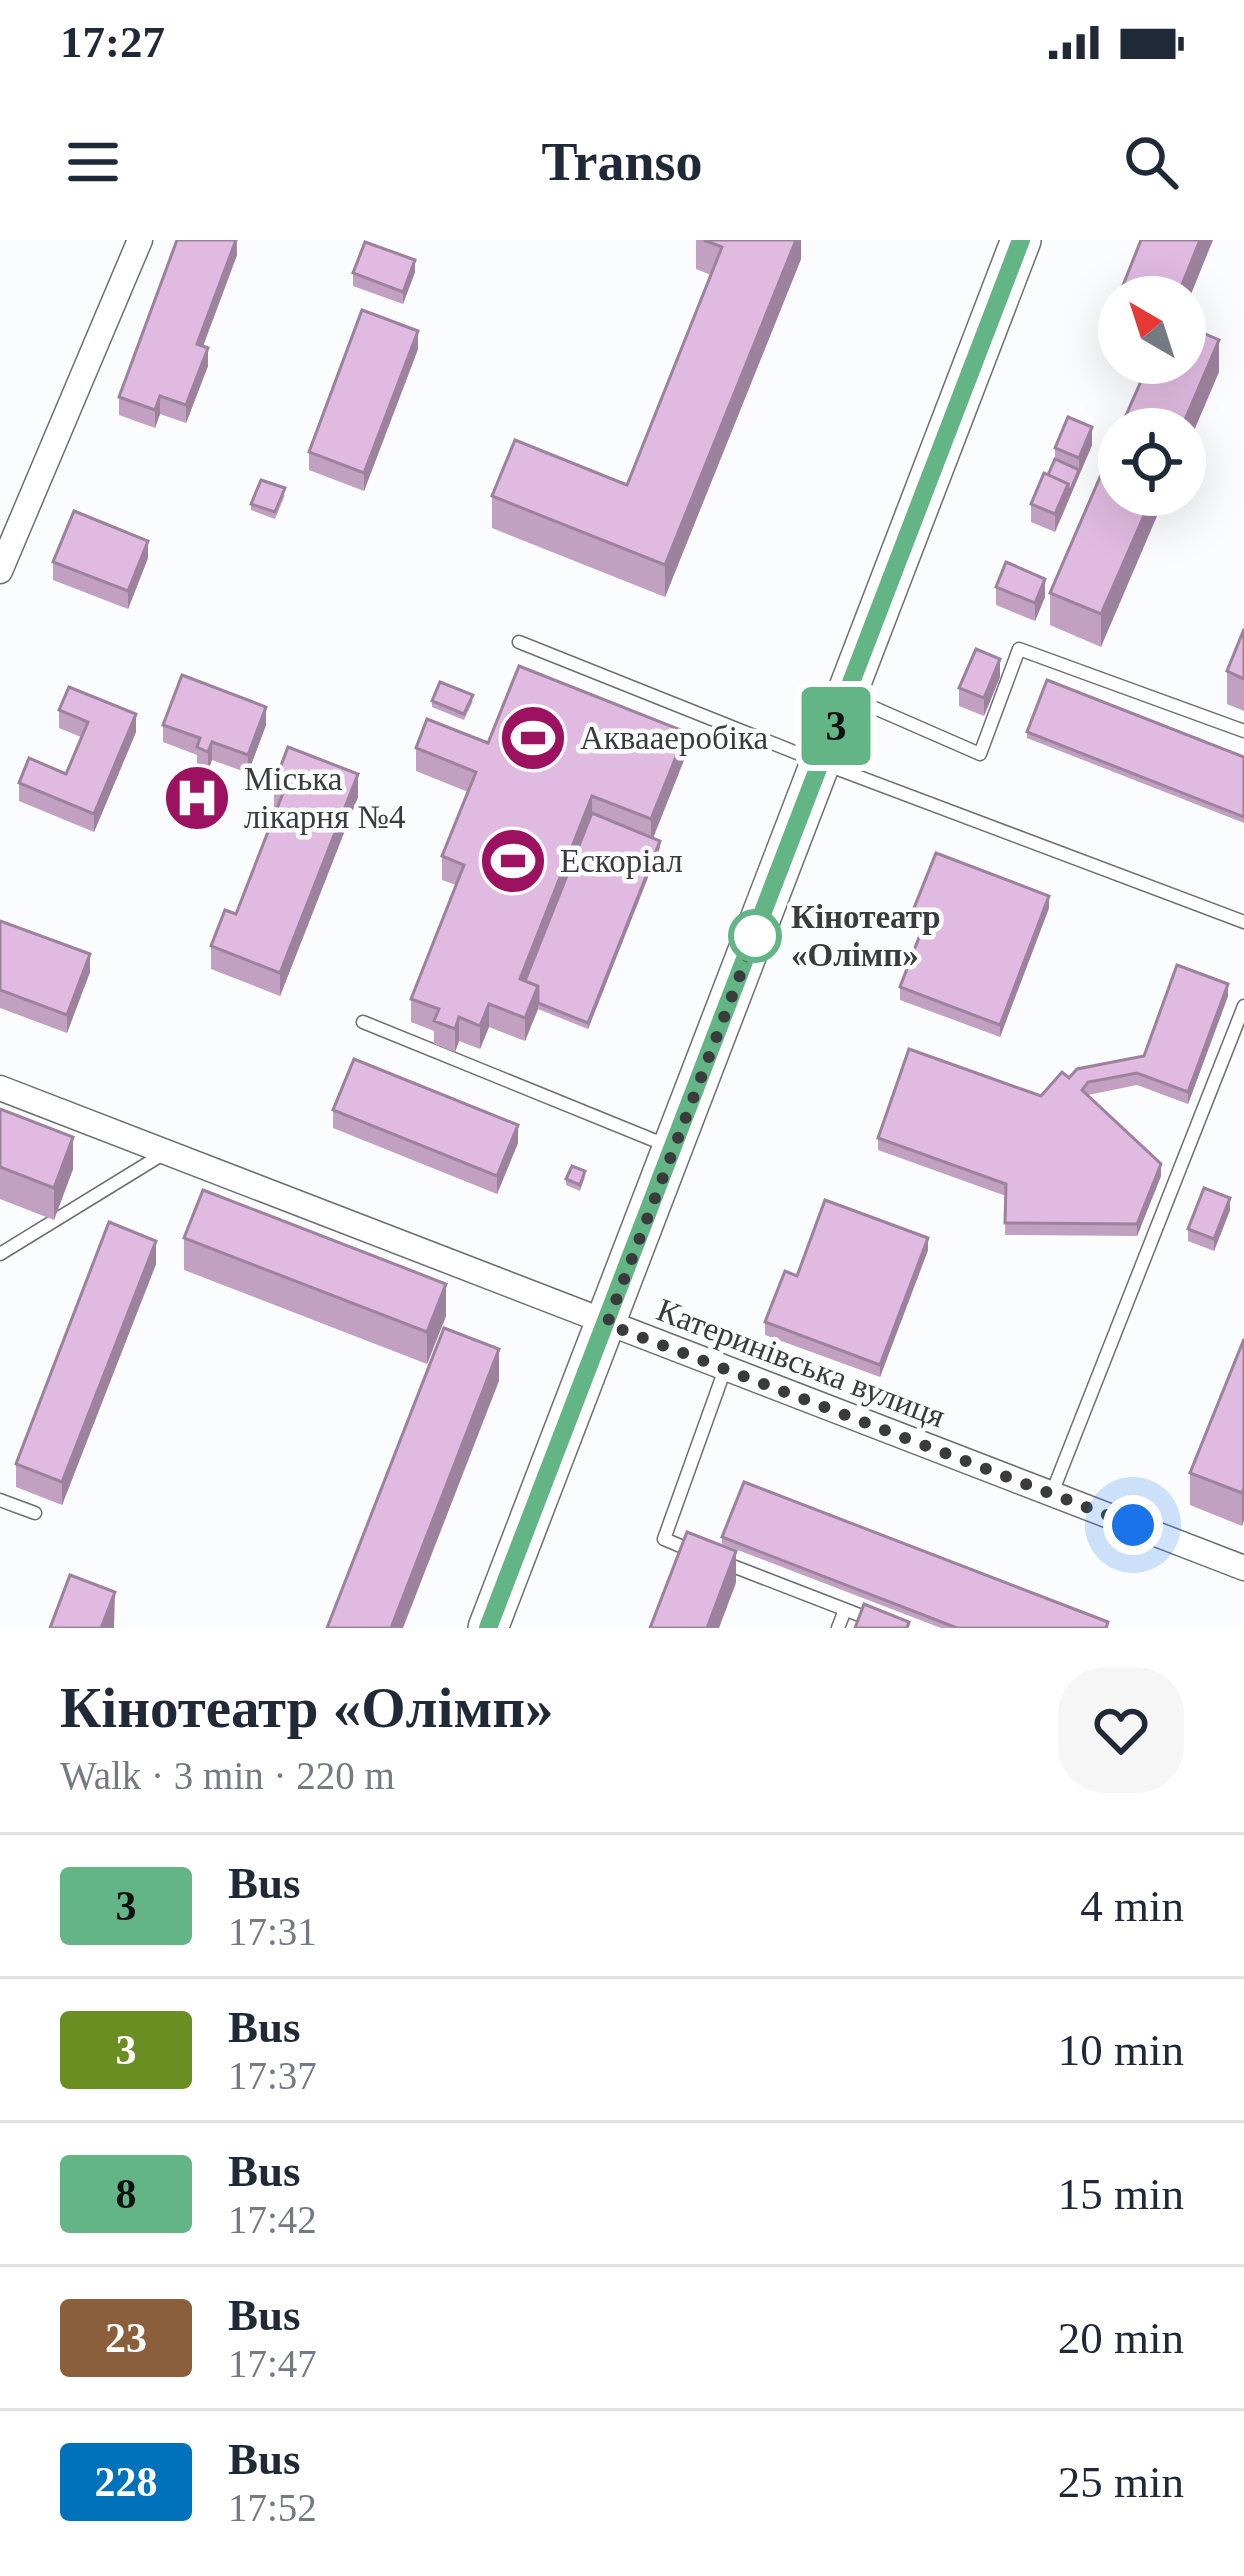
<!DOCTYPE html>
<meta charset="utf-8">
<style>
body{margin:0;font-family:Georgia,serif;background:#f6f6f7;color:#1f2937;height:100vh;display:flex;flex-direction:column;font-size:45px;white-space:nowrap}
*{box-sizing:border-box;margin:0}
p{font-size:39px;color:#747a83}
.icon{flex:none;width:66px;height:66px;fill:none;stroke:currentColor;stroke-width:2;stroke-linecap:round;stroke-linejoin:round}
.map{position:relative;height:1388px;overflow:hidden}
.drawer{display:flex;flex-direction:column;background:#fff;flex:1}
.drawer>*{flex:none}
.badge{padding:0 24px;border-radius:9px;font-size:42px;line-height:78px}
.needle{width:78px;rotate:321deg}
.buttons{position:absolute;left:1098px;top:36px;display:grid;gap:24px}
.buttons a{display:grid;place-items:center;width:108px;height:108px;border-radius:50%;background:#fff;box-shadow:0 12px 48px #0002;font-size:60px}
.you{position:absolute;width:60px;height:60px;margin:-30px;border:9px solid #fff;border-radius:50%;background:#1a73e8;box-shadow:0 0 0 18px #1a73e833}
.map>.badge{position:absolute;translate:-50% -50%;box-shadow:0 0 0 6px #fff}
.round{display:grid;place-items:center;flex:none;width:126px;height:126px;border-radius:48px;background:#f6f6f7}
.headline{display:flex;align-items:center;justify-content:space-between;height:204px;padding:0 60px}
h1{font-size:57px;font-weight:800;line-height:90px}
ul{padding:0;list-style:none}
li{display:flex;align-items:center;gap:36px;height:144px;padding:0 60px;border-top:3px solid #e0e1e3}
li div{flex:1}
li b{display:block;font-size:45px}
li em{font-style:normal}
li .badge{min-width:132px;font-weight:700;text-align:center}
.status{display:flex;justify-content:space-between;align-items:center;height:84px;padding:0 60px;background:#fff;direction:ltr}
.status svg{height:33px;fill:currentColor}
header{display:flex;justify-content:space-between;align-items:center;height:156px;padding:0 60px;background:#fff;font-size:54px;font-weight:800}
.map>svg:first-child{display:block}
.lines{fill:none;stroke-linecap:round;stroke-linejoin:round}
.service-casing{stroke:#6d6f73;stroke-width:15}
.minor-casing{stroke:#6d6f73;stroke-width:27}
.primary-casing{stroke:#6d6f73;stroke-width:42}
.service{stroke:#fff;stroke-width:12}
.minor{stroke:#fff;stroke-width:24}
.primary{stroke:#fff;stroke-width:39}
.wall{fill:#c1a0c2}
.shaded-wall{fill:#9d829e}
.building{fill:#e0bae1;stroke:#9d829e;stroke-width:3}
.line-casing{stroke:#fff;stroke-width:27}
.line{stroke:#64b586;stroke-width:18}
.walk{stroke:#3a3b3c;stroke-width:12;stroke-dasharray:0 21.6}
.stop-dot{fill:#fff;stroke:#64b586;stroke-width:6}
.labels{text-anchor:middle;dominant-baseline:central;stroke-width:9;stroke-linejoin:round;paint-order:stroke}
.poi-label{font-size:33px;fill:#3a3b3c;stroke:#fafcfe;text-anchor:start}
.stop-label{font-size:33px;font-weight:bold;fill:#3a3b3c;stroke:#fafcfe;text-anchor:start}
.street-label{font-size:33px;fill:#3a3b3c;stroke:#fafcfe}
</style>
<div class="status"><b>17:27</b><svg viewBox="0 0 49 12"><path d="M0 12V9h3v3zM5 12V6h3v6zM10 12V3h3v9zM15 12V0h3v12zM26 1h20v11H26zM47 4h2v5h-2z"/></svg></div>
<header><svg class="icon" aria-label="menu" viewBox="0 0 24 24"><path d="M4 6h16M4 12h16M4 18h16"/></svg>Transo<svg class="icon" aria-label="search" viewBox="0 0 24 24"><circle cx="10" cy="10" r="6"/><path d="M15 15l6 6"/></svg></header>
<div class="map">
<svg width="1244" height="1388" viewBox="0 0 1244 1388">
<rect width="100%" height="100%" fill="#fafcfe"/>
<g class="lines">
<defs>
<g id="service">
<path d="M 519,402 L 822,523 L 1244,682"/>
<path d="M 854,459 L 980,514 L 1019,409 L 1244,491"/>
<path d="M 363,782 L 668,906"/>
<path d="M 0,1014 L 163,914"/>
<path d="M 1052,1253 L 1244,766"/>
<path d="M 0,1260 L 35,1273"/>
<path d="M 695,1312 L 664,1299 L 725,1129"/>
<path d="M 725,1323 L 893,1388"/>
<path d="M 838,1388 L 845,1370"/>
</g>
<g id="minor">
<path d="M 0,331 L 140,0"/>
<path d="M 0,848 L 1244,1328"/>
</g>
<path id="primary" d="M 488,1388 L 1021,0"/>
</defs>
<use href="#service" class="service-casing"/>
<use href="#minor" class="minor-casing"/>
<use href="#primary" class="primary-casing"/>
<use href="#service" class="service"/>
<use href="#minor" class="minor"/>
<use href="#primary" class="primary"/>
</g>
<g class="wall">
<path d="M 237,0 L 237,15 L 203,106 L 208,126 L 186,183 L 160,174 L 155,188 L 119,175 L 119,157 Z"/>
<path d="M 696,0 L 801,0 L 801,19 L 665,357 L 492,288 L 492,256 L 627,245 L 711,35 L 696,29 Z"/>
<path d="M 415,32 L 403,64 L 353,46 L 353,33 Z"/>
<path d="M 418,109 L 364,251 L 309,230 L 309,212 Z"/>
<path d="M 1119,193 L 1101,407 L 1050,385 L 1050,353 Z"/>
<path d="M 1092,205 L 1055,292 L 1031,282 L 1031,264 L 1055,219 L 1055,208 Z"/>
<path d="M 285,255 L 275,279 L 251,270 L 251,264 Z"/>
<path d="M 148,318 L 128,369 L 53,340 L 53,322 Z"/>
<path d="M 996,347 L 1045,357 L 1035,381 L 996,365 Z"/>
<path d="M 1244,389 L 1244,471 L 1227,464 L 1227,431 Z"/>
<path d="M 1000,437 L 984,476 L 959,466 L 959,448 Z"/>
<path d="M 432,461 L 473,461 L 464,480 L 432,467 Z"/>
<path d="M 59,470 L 136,492 L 94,592 L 19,561 L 19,543 L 66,534 L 81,497 L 59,488 Z"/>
<path d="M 163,485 L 266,485 L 248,533 L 212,520 L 208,530 L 197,525 L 197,515 L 163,502 Z"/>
<path d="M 1027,492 L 1244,517 L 1244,583 L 1027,498 Z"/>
<path d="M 488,503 L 686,515 L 653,598 L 660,607 L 588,789 L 538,769 L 525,801 L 489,787 L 480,809 L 459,801 L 455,812 L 434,804 L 434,791 L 411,782 L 411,759 L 456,645 L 442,640 L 442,616 L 468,552 L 416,531 L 416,508 Z"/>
<path d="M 274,544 L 358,557 L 280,756 L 211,729 L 211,706 L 236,674 L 277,568 L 274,567 Z"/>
<path d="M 914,668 L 1049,668 L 1000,797 L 900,760 L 900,747 L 924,684 L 914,681 Z"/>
<path d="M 0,681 L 90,732 L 67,793 L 0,768 Z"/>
<path d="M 1228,756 L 1188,864 L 1137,845 L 1088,855 L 1161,936 L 1137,996 L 1005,995 L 1006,956 L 878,910 L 878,898 L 1041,856 L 1069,838 L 1144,816 Z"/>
<path d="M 0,869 L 73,929 L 54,980 L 0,959 Z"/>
<path d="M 333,870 L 518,903 L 497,954 L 333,888 Z"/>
<path d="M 585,937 L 580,951 L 566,945 L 566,939 Z"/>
<path d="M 1230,970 L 1214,1011 L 1188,1001 L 1188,989 Z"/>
<path d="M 184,998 L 446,1076 L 427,1124 L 184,1030 Z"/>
<path d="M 928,1010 L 880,1137 L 765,1095 L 765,1082 L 797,1036 Z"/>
<path d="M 156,1024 L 62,1265 L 16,1247 L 16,1224 Z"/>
<path d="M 1244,1099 L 1244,1280 L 1242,1286 L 1190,1265 L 1190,1233 Z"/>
<path d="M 722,1297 L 1108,1388 L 941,1388 L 722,1304 Z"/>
</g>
<g class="shaded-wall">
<path d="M 236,0 L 237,15 L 197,122 L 197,104 Z"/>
<path d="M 796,0 L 801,0 L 801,19 L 665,357 L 665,325 Z"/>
<path d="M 1200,0 L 1213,0 L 1185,69 L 1185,57 L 1177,57 Z"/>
<path d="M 415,20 L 415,32 L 403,64 L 403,52 Z"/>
<path d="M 418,91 L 418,109 L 364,251 L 364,233 Z"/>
<path d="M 1219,100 L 1219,132 L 1185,212 L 1185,189 L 1181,189 Z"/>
<path d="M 208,108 L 208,126 L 186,183 L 186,165 Z"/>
<path d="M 160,156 L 160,174 L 155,188 L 155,170 Z"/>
<path d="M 1092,187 L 1092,205 L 1055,292 L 1055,274 L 1068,244 L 1079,230 L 1079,218 Z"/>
<path d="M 1153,255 L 1166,255 L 1101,407 L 1101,374 Z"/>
<path d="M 148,301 L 148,318 L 128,369 L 128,351 Z"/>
<path d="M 1045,339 L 1045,357 L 1035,381 L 1035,363 Z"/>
<path d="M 1000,419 L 1000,437 L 984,476 L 984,458 Z"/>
<path d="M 266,467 L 266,485 L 248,533 L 248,515 Z"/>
<path d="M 136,474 L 136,492 L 94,592 L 94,574 Z"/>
<path d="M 686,492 L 686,515 L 651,603 L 651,579 Z"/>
<path d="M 212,502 L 212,520 L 208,530 L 208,512 Z"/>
<path d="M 358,534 L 358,557 L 280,756 L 280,733 Z"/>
<path d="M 592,556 L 592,580 L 522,756 L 520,739 Z"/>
<path d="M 660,601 L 660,607 L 588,789 L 588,783 Z"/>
<path d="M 1049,656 L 1049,668 L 1000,797 L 1000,785 Z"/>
<path d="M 90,714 L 90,732 L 67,793 L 67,775 Z"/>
<path d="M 1228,744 L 1228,756 L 1188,864 L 1188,852 Z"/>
<path d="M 538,746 L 538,769 L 525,801 L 525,778 Z"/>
<path d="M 489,764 L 489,787 L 480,809 L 480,786 Z"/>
<path d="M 459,777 L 459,801 L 455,812 L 455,789 Z"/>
<path d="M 518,885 L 518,903 L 497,954 L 497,936 Z"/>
<path d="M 73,897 L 73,929 L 54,980 L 54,948 Z"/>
<path d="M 1161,924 L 1161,936 L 1137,996 L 1137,984 Z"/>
<path d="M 1230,958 L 1230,970 L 1214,1011 L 1214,999 Z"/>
<path d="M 928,998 L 928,1010 L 880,1137 L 880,1125 Z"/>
<path d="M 156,1001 L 156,1024 L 62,1265 L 62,1242 Z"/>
<path d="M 446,1044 L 446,1076 L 427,1124 L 427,1092 Z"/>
<path d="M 499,1109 L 499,1141 L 403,1388 L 391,1388 Z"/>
<path d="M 1244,1248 L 1244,1280 L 1242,1286 L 1242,1253 Z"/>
<path d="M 736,1311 L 736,1343 L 719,1388 L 707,1388 Z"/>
<path d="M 115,1352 L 114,1388 L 101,1388 Z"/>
</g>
<g class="building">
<path d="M 177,0 L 236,0 L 197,104 L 208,108 L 186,165 L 160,156 L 155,170 L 119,157 Z"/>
<path d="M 704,0 L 796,0 L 665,325 L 492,256 L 515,200 L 627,245 L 722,7 Z"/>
<path d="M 1141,0 L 1200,0 L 1177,57 L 1118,58 Z"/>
<path d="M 365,2 L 415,20 L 403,52 L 353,33 Z"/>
<path d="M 362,70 L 418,91 L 364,233 L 309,212 Z"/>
<path d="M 1185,85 L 1219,100 L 1181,189 L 1120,189 L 1149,123 L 1185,123 Z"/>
<path d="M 1068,177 L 1092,187 L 1079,218 L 1055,208 Z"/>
<path d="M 1119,193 L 1119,255 L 1153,255 L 1101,374 L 1050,353 Z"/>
<path d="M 1055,219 L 1079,230 L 1068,256 L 1068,244 L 1048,235 Z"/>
<path d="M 1044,233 L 1068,244 L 1055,274 L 1031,264 Z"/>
<path d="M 261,240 L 285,248 L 275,272 L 251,264 Z"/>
<path d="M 74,271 L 148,301 L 128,351 L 53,322 Z"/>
<path d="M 1006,322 L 1045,339 L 1035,363 L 996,347 Z"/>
<path d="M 1244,389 L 1244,439 L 1227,431 Z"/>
<path d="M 976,409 L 1000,419 L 984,458 L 959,448 Z"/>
<path d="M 519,426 L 686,492 L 651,579 L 592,556 L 520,739 L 538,746 L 525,778 L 489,764 L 480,786 L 459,777 L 455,789 L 434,781 L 439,769 L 411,759 L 464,625 L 442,616 L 476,532 L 416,508 L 427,479 L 488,503 Z"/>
<path d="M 182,435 L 266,467 L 248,515 L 212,502 L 208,512 L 197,507 L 200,498 L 163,485 Z"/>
<path d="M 1047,440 L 1244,517 L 1244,577 L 1027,492 Z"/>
<path d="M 440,442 L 473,455 L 464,474 L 432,461 Z"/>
<path d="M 69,447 L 136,474 L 94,574 L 19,543 L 29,518 L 66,534 L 88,482 L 59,470 Z"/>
<path d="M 288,507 L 358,534 L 280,733 L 211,706 L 225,670 L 236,674 L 285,548 L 274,544 Z"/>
<path d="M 592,573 L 660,601 L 588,783 L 538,763 L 538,746 L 525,741 Z"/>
<path d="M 936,613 L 1049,656 L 1000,785 L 900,747 L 928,674 L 914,668 Z"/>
<path d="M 0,681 L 90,714 L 67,775 L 0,750 Z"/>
<path d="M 1177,725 L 1228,744 L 1188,852 L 1137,833 L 1088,842 L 1082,850 L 1161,924 L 1137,984 L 1005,983 L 1006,944 L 878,898 L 909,809 L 1041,856 L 1062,832 L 1069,838 L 1077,829 L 1144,816 Z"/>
<path d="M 354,819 L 518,885 L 497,936 L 333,870 Z"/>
<path d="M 0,869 L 73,897 L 54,948 L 0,927 Z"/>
<path d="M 572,926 L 585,931 L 580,945 L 566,939 Z"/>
<path d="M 1204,948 L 1230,958 L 1214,999 L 1188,989 Z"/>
<path d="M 203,950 L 446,1044 L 427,1092 L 184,998 Z"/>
<path d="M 825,960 L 928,998 L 880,1125 L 765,1082 L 785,1031 L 797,1036 Z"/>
<path d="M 109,982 L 156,1001 L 62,1242 L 16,1224 Z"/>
<path d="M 444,1088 L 499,1109 L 391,1388 L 327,1388 Z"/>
<path d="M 1244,1099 L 1244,1248 L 1242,1253 L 1190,1233 Z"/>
<path d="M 744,1242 L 1108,1382 L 1106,1388 L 957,1388 L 722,1297 Z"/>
<path d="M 687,1292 L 736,1311 L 707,1388 L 650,1388 Z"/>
<path d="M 70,1335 L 115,1352 L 101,1388 L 50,1388 Z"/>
<path d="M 864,1364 L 909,1382 L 907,1388 L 855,1388 Z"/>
</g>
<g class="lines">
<defs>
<path id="line" d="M 488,1388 L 1021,0"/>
</defs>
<use href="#line" class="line-casing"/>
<use href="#line" class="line"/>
<path class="walk" d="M 755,696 L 607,1084 L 1133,1285"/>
</g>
<defs>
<symbol id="stadium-disc" viewBox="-11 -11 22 22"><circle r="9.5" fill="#9c1160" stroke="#fafcfe"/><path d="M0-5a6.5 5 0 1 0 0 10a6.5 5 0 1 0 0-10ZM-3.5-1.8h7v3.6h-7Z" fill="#fff"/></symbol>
<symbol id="hospital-disc" viewBox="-11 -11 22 22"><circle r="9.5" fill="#9c1160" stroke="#fafcfe"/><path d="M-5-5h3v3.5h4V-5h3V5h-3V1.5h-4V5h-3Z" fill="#fff"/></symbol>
</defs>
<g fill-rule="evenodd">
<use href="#stadium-disc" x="495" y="460" width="76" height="76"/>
<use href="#hospital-disc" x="159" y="520" width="76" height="76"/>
<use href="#stadium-disc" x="475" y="583" width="76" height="76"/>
</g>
<circle class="stop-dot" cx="755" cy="696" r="24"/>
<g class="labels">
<g class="poi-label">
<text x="580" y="498">Аквааеробіка</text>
<text x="244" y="539">Міська<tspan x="244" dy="38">лікарня №4</tspan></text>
<text x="560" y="621">Ескоріал</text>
</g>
<g class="stop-label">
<text x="791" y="677">Кінотеатр<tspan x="791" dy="38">«Олімп»</tspan></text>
</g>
<g class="street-label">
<text transform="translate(801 1123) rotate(21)">Катеринівська вулиця</text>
</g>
</g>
</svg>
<div class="buttons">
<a><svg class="needle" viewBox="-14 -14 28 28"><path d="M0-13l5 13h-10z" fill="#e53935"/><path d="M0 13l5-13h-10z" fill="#747a83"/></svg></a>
<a><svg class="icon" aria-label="locate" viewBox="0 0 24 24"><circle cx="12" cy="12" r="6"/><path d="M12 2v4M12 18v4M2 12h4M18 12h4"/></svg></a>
</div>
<div class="you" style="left:1133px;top:1285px"></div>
<b class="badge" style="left:836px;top:486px;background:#64b586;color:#111">3</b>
</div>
<section class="drawer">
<div class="headline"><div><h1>Кінотеатр «Олімп»</h1><p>Walk · 3 min · 220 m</p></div><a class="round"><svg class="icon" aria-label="heart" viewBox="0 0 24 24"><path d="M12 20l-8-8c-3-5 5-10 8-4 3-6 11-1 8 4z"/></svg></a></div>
<ul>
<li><span class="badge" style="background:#64b586;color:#111">3</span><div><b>Bus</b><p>17:31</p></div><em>4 min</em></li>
<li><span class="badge" style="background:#6b8e23;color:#fff">3</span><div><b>Bus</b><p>17:37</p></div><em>10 min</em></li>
<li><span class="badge" style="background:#64b586;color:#111">8</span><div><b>Bus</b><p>17:42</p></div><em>15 min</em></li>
<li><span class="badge" style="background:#8b5e3c;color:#fff">23</span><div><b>Bus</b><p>17:47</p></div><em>20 min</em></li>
<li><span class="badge" style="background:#0072bc;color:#fff">228</span><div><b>Bus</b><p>17:52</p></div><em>25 min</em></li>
</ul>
</section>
